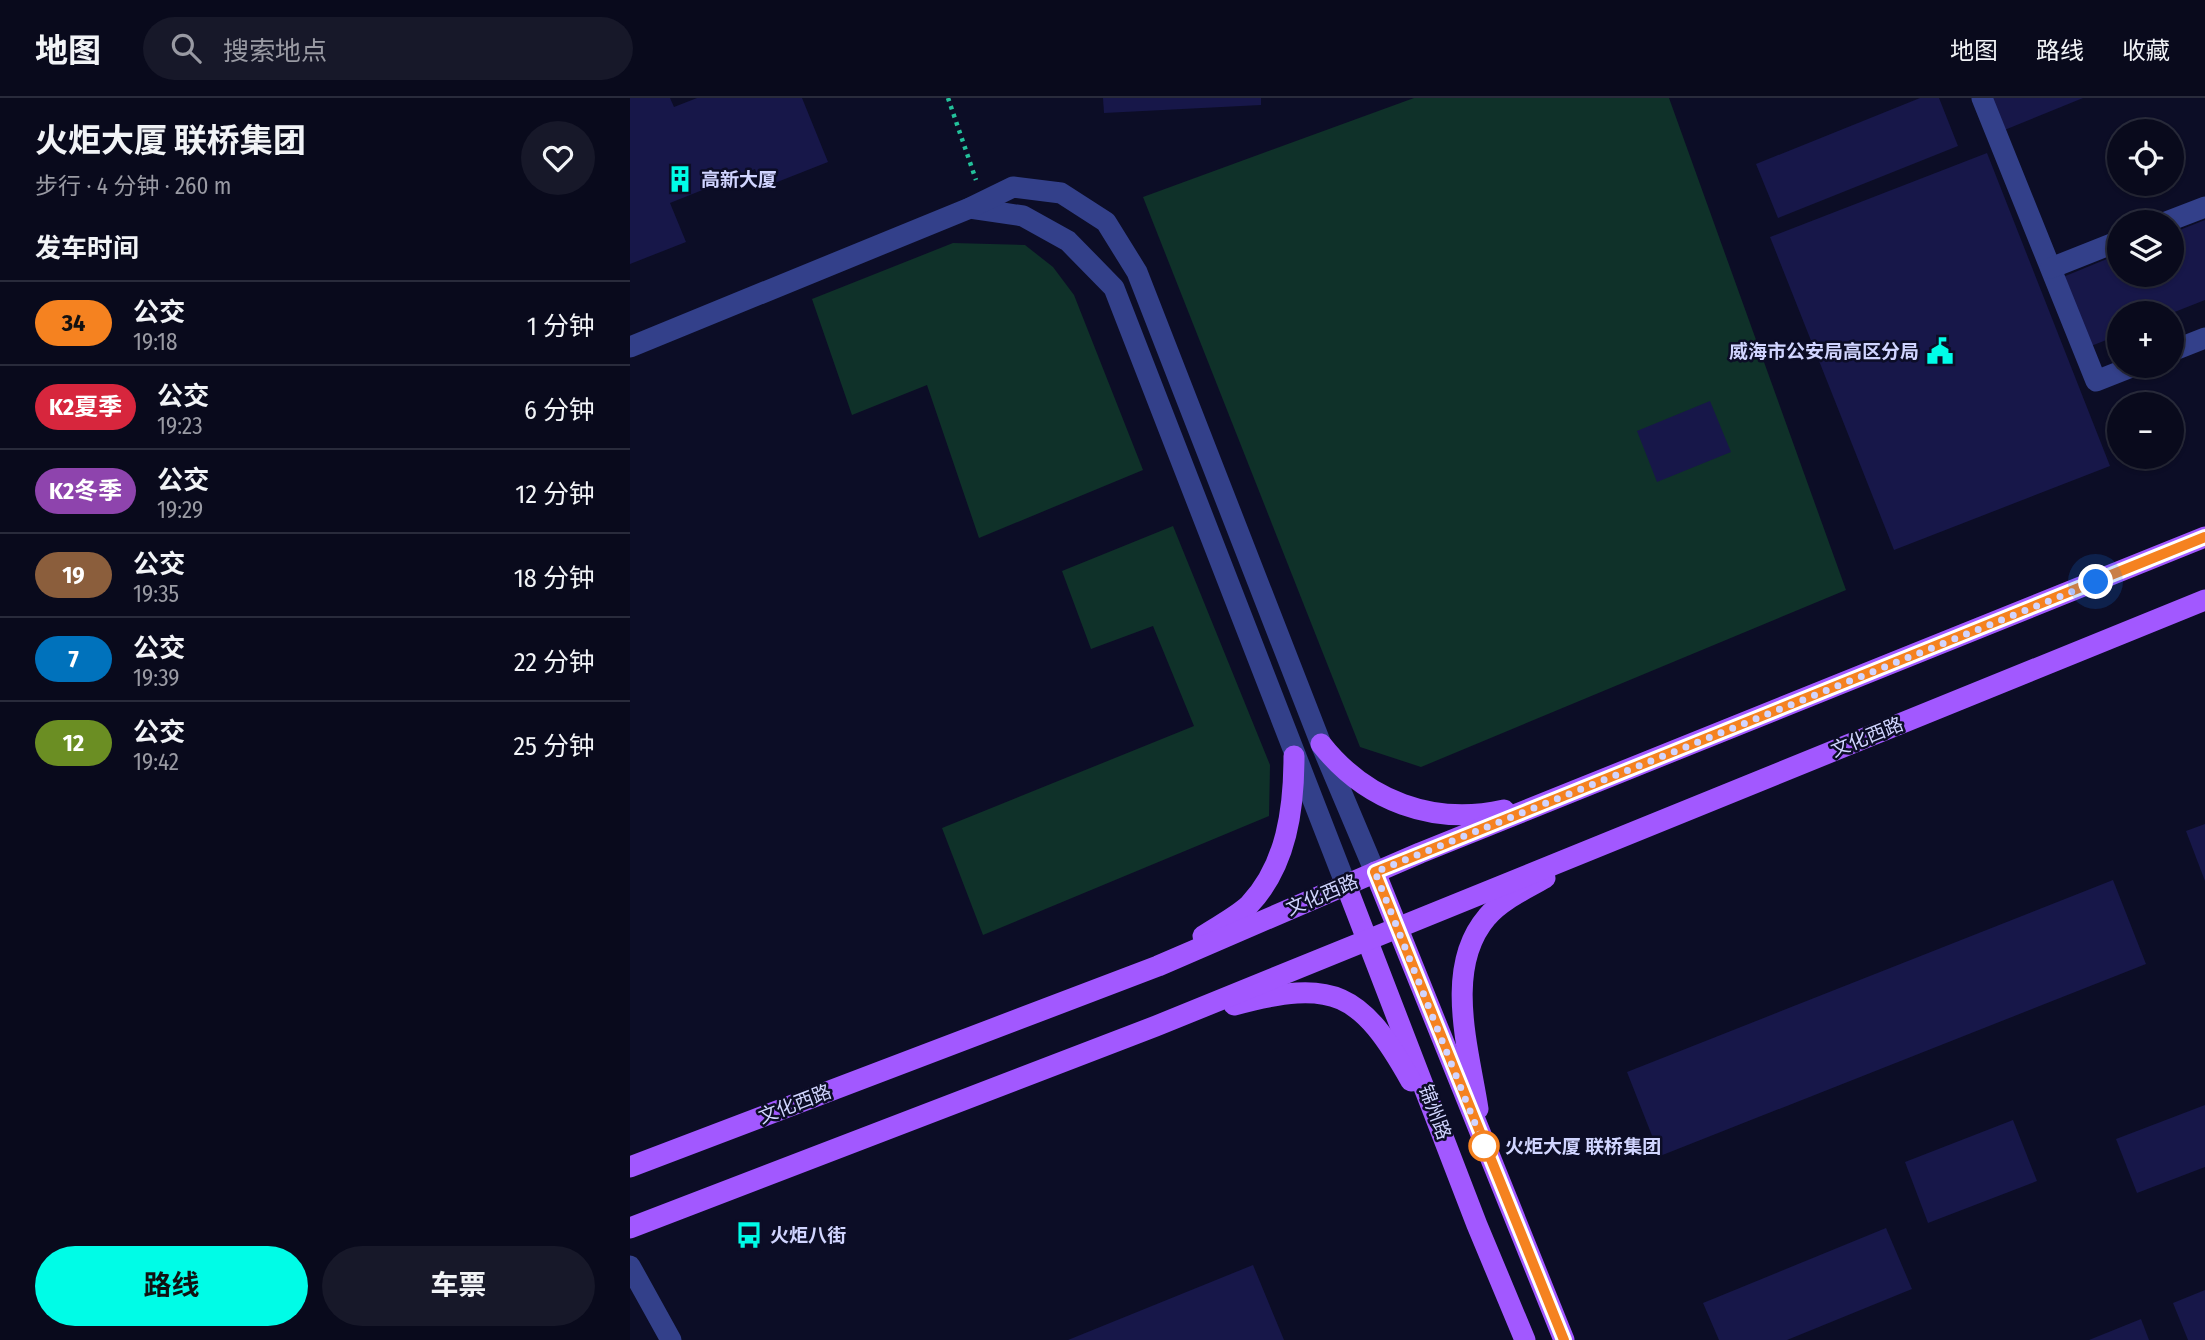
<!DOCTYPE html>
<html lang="zh">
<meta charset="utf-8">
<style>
body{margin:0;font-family:"Fira Sans Condensed","Noto Sans SC",sans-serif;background:#171829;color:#f1f3f6;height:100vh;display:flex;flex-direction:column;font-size:26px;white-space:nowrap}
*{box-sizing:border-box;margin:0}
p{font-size:23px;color:#999aa3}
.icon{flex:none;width:38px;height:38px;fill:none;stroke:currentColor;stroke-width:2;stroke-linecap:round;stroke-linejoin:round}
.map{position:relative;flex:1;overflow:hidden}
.sheet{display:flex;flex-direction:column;background:#090a1c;width:630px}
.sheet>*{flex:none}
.badge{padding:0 14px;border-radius:23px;font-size:24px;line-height:46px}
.controls{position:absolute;left:1477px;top:21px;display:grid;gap:14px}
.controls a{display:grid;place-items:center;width:77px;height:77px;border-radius:50%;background:#090a1c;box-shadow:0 2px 5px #0004,0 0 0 2px #292b3b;font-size:35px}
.you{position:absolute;width:35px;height:35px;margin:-18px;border:5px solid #fff;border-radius:50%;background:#1a73e8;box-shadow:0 0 0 10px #1a73e833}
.map>.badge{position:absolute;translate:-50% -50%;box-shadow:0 0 0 4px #fff}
h2{padding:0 35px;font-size:26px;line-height:63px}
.round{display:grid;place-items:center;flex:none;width:74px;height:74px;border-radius:37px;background:#171829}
.headline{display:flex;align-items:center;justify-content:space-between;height:119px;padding:0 35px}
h1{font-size:33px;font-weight:700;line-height:52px}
.button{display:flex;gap:14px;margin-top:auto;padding:14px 35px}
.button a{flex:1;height:80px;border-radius:42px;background:#00fce7;color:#111;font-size:28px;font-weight:700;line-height:80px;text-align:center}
.button a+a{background:#171829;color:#f1f3f6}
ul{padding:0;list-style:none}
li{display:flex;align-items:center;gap:21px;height:84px;padding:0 35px;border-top:2px solid #292b3b}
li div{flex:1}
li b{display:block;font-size:26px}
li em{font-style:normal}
li .badge{min-width:77px;font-weight:700;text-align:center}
header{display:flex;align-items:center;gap:42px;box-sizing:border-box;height:98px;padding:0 35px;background:#090a1c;border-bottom:2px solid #292b3b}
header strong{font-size:33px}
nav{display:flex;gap:38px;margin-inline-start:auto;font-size:24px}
.search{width:490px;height:63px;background:#171829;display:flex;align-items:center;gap:18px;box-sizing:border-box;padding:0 24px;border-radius:38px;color:#999aa3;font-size:26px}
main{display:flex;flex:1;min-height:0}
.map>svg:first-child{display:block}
.green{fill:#0f3129}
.building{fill:#171749}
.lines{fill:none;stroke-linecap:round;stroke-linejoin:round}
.path{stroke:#23c29b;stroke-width:4.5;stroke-dasharray:3.5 5;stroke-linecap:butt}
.minor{stroke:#33408a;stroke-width:21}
.major{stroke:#a258ff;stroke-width:21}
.line-casing{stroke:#fff;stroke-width:16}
.line{stroke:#f58220;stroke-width:10}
.walk{stroke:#d1d5ff;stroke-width:7;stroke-dasharray:0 12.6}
.stop-dot{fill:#fff;stroke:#f58220;stroke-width:3.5}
.labels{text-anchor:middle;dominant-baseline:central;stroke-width:5;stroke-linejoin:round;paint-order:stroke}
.poi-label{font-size:19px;font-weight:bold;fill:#d1d5ff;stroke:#0c0d26;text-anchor:start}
.street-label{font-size:19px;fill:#d1d5ff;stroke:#0c0d26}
.stop-label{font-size:19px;font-weight:bold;fill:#d1d5ff;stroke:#0c0d26;text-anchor:start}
</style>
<header>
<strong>地图</strong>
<div class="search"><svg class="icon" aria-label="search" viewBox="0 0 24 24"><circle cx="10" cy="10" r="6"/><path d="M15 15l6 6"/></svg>搜索地点</div>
<nav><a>地图</a><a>路线</a><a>收藏</a></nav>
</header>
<main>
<section class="sheet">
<div class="headline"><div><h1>火炬大厦 联桥集团</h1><p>步行 · 4 分钟 · 260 m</p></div><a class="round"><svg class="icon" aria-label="heart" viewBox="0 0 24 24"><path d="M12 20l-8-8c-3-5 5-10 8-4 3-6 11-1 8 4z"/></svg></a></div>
<h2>发车时间</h2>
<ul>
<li><span class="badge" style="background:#f58220;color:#111">34</span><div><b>公交</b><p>19:18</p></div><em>1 分钟</em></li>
<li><span class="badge" style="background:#d7263d;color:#fff">K2夏季</span><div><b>公交</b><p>19:23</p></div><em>6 分钟</em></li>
<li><span class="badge" style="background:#8e44ad;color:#fff">K2冬季</span><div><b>公交</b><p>19:29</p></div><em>12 分钟</em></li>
<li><span class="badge" style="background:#8b5e3c;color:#fff">19</span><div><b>公交</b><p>19:35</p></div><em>18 分钟</em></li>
<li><span class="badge" style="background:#0072bc;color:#fff">7</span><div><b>公交</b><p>19:39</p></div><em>22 分钟</em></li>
<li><span class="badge" style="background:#6b8e23;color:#fff">12</span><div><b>公交</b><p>19:42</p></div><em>25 分钟</em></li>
</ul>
<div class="button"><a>路线</a><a>车票</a></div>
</section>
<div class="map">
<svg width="1575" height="1242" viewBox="0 0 1575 1242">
<rect width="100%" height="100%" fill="#0c0d26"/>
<g class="green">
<path d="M 784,0 L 1039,0 L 1216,492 L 791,669 L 730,649 L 513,99 Z"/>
<path d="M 323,145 L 395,147 L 423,169 L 444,197 L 513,372 L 349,440 L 297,287 L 222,317 L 182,201 Z"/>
<path d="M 543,428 L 640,667 L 639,718 L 353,837 L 312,730 L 564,628 L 523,528 L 461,551 L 432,473 Z"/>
</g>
<g class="building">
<path d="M 0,0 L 40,0 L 44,9 L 67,0 L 172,0 L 198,64 L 132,90 L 125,71 L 40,105 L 56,144 L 0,166 Z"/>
<path d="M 473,0 L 631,0 L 631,7 L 474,15 Z"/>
<path d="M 1290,0 L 1309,0 L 1328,48 L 1148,120 L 1126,66 Z"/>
<path d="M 1359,0 L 1453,0 L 1372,33 Z"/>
<path d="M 1357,55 L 1480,368 L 1264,452 L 1140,139 Z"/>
<path d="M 1575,122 L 1575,202 L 1542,215 L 1489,215 L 1489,237 L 1461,248 L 1433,179 L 1489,156 L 1489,177 L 1542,177 L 1542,135 Z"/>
<path d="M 1080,303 L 1101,354 L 1027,384 L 1007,333 Z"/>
<path d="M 1575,726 L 1575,783 L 1556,733 Z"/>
<path d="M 1483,782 L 1516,866 L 1030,1058 L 997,974 Z"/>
<path d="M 1575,1007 L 1575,1069 L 1507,1095 L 1486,1041 Z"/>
<path d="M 1383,1022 L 1407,1083 L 1298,1125 L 1275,1064 Z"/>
<path d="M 1256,1130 L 1282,1191 L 1157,1242 L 1089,1242 L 1073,1205 Z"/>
<path d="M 623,1167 L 654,1242 L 438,1242 Z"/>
<path d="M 1575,1192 L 1575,1242 L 1558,1242 L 1543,1205 Z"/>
<path d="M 1511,1221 L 1519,1242 L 1459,1242 Z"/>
</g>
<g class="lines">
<path class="path" d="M 318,0 L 346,82"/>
<g class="minor">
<path d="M 1352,0 L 1466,283 L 1504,268"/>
<path d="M 340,110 L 393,118 L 438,143 L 484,190 L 716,787"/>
<path d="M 1536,124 L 1575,109"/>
<path d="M 1421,170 L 1489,143"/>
<path d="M 0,249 L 340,110 L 383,89 L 431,95 L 476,124 L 507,174 L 691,646 L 745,774"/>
<path d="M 1542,253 L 1575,240"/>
<path d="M 0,1168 L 41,1242"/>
</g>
<g class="major">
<path d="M 691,646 C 736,703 803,728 874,712"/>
<path d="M 745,774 L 934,1242"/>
<path d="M 716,787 L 847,1127 L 895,1242"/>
<path d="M 573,838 C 588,828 606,819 619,807 C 657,767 664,710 664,658"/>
<path d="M 604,907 C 704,880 731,894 781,983"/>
<path d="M 848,1011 C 839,952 813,870 857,819 C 871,802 896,791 915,780"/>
<path d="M 0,1069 L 528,868 L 790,755 L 1575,439"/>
<path d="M 0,1130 L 526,928 L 1575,502"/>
</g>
</g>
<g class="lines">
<defs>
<path id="line" d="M 934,1242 L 745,774 L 1575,439"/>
</defs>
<use href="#line" class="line-casing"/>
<use href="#line" class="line"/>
<path class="walk" d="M 854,1048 L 745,774 L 1466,484"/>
</g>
<defs>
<symbol id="building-bare" viewBox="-9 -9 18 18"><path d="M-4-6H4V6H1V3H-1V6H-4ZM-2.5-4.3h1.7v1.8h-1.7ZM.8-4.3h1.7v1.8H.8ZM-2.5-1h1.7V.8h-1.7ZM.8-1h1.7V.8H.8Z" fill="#00fce7" stroke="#0c0d26" stroke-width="2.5" paint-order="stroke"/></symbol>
<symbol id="civic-bare" viewBox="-9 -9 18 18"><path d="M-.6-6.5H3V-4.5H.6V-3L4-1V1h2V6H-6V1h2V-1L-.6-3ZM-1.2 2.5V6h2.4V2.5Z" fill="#00fce7" stroke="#0c0d26" stroke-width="2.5" paint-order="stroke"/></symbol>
<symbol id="bus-bare" viewBox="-9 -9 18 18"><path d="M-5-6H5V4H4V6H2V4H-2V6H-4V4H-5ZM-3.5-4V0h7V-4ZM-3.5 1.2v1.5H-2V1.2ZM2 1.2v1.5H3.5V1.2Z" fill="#00fce7" stroke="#0c0d26" stroke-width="2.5" paint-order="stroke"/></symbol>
</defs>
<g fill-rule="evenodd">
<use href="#building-bare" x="31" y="62" width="38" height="38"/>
<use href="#civic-bare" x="1291" y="234" width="38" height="38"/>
<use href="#bus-bare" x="100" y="1118" width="38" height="38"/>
</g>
<circle class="stop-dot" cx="854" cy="1048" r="14"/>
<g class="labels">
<g class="poi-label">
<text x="71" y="81">高新大厦</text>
<text x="1289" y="253" text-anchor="end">威海市公安局高区分局</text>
<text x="140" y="1137">火炬八街</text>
</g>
<g class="street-label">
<text transform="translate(1237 639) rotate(-22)">文化西路</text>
<text transform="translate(692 797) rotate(-23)">文化西路</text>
<text transform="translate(165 1006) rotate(-21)">文化西路</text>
<text transform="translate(805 1014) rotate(69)">锦州路</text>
</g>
<g class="stop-label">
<text x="875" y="1048">火炬大厦 联桥集团</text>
</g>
</g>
</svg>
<div class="controls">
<a><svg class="icon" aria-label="locate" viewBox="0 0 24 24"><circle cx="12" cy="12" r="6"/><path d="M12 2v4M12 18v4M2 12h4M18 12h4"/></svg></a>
<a><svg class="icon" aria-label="layers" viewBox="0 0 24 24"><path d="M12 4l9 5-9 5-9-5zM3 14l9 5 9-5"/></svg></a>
<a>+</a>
<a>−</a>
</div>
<div class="you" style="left:1466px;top:484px"></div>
</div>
</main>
